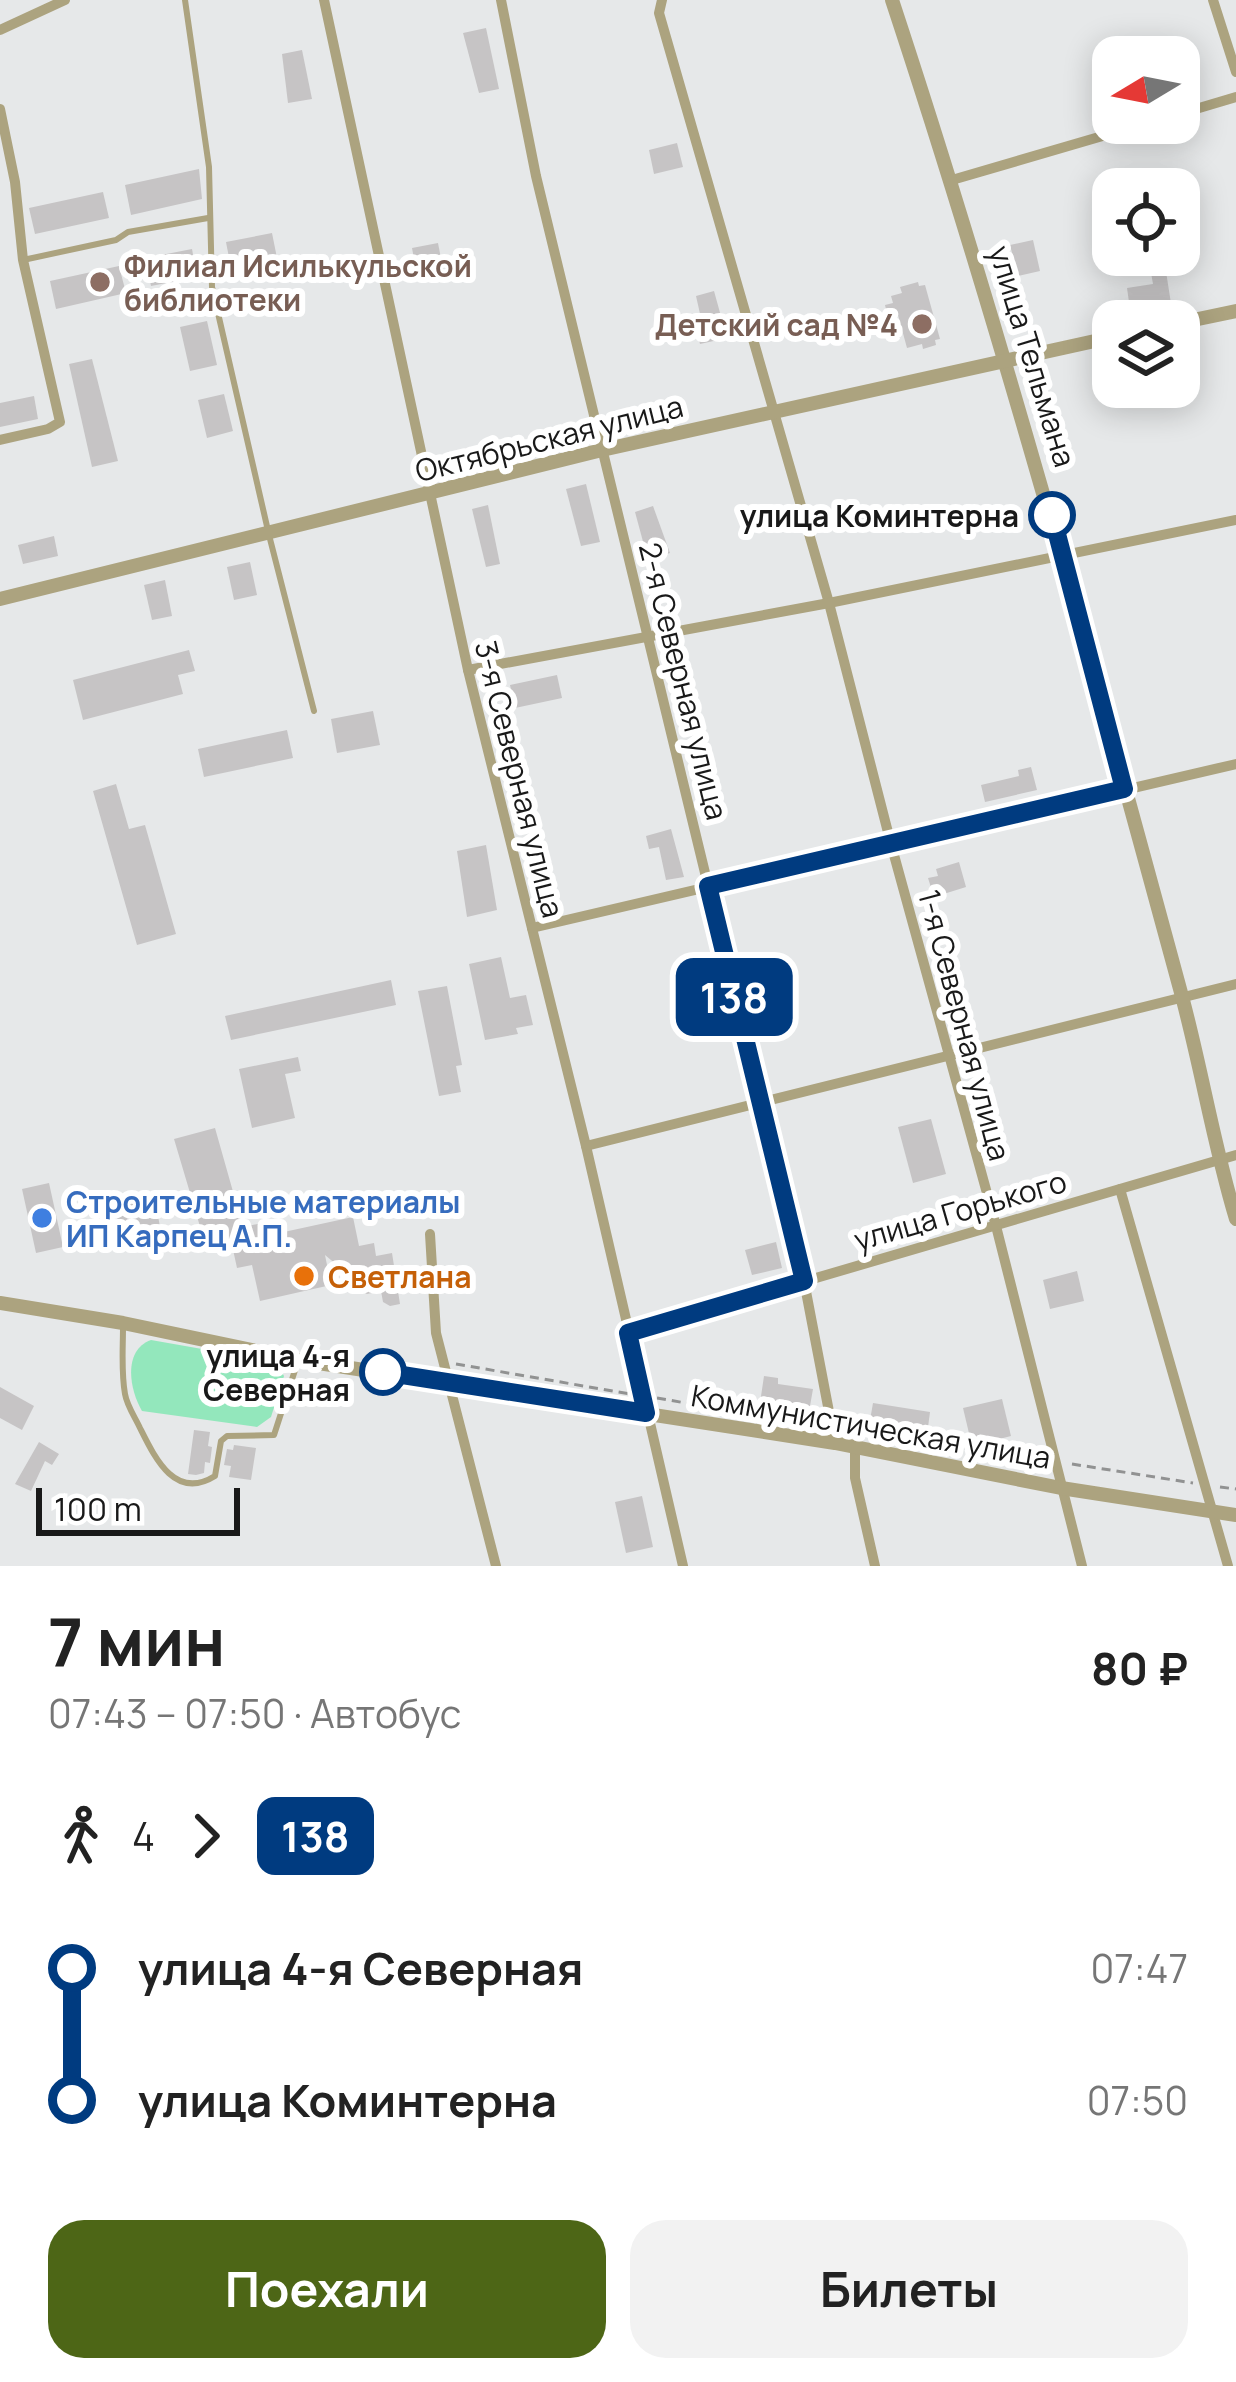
<!DOCTYPE html>
<html lang="ru">
<meta charset="utf-8">
<style>
body{margin:0;font-family:Manrope,sans-serif;background:#f2f2f2;color:#222;height:100vh;display:flex;flex-direction:column;font-size:45px;white-space:nowrap}
*{box-sizing:border-box;margin:0}
p{font-size:39px;color:#767676}
.icon{flex:none;width:66px;height:66px;fill:none;stroke:currentColor;stroke-width:2;stroke-linecap:round;stroke-linejoin:round}
.map{position:relative;height:1566px;overflow:hidden}
.panel{display:flex;flex-direction:column;background:#fff;flex:1}
.panel>*{flex:none}
.badge{padding:0 24px;border-radius:18px;font-size:42px;line-height:78px}
.needle{width:78px;rotate:260deg}
.buttons{position:absolute;left:1092px;top:36px;display:grid;gap:24px}
.buttons a{display:grid;place-items:center;width:108px;height:108px;border-radius:24px;background:#fff;box-shadow:0 6px 30px #0003;font-size:60px}
.scale{position:absolute;left:36px;bottom:30px;width:204px;box-sizing:border-box;padding-left:12px;border:6px solid #191919;border-top:0;font-size:33px;line-height:42px;white-space:nowrap;color:#191919;-webkit-text-stroke:9px #fff;paint-order:stroke}
.map>.badge{position:absolute;translate:-50% -50%;box-shadow:0 0 0 6px #fff}
.legs{display:flex;align-items:center;gap:18px;height:132px;padding:0 48px;font-size:39px}
.legs p{margin-inline-start:auto}
.headline{display:flex;align-items:center;justify-content:space-between;height:204px;padding:0 48px}
h1{font-size:66px;font-weight:700;line-height:90px}
.cta{display:flex;gap:24px;margin-top:auto;padding:24px 48px}
.cta a{flex:1;height:138px;border-radius:36px;background:#4d6616;color:#fff;font-size:48px;font-weight:700;line-height:138px;text-align:center}
.cta a+a{background:#f2f2f2;color:#222}
ul{padding:0 48px;list-style:none}
li{display:flex;align-items:center;gap:42px;height:132px;font-size:45px}
li i{display:grid;place-items:center;width:18px;height:100%;margin:0 15px;background:currentColor}
li i::after{content:'';width:30px;height:30px;margin:-15px;border:9px solid;border-radius:50%;background:#fff}
li p{margin-inline-start:auto}
li:first-child i{background:linear-gradient(#0000 50%,currentColor 0)}
li:last-child i{background:linear-gradient(currentColor 50%,#0000 0)}
.map>svg:first-child{display:block}
.green{fill:#93e7bc}
.building{fill:#c6c4c5}
.lines{fill:none;stroke-linecap:round;stroke-linejoin:round}
.path{stroke:#919292;stroke-width:3;stroke-dasharray:9 6;stroke-linecap:butt}
.service{stroke:#aca37f;stroke-width:6}
.minor{stroke:#aca37f;stroke-width:10}
.tertiary{stroke:#aca37f;stroke-width:14}
.line-1-casing{stroke:#fff;stroke-width:27}
.line-1{stroke:#003b80;stroke-width:18}
.education-dot{fill:#8d6e63;stroke:#fff;stroke-width:4.5}
.stop-1-dot{fill:#fff;stroke:#003b80;stroke-width:6}
.shop-dot{fill:#3f7fe0;stroke:#fff;stroke-width:4.5}
.food-dot{fill:#e8710a;stroke:#fff;stroke-width:4.5}
.labels{text-anchor:middle;dominant-baseline:central;stroke-width:12;stroke-linejoin:round;paint-order:stroke}
.education-label{font-size:30px;font-weight:bold;fill:#785e54;stroke:#fff;text-anchor:start}
.street-label{font-size:30px;fill:#191919;stroke:#fff}
.stop-label{font-size:30px;font-weight:bold;fill:#191919;stroke:#fff;text-anchor:end}
.shop-label{font-size:30px;font-weight:bold;fill:#366cbe;stroke:#fff;text-anchor:start}
.food-label{font-size:30px;font-weight:bold;fill:#c56008;stroke:#fff;text-anchor:start}
</style>
<div class="map">
<svg width="1236" height="1566" viewBox="0 0 1236 1566">
<rect width="100%" height="100%" fill="#e6e8e9"/>
<path class="green" d="M 151,1340 L 276,1362 L 284,1376 L 271,1417 L 257,1427 L 142,1411 C 129,1389 123,1350 151,1340 Z"/>
<g class="building">
<path d="M 486,28 L 499,89 L 479,93 L 463,33 Z"/>
<path d="M 302,50 L 312,99 L 288,103 L 282,54 Z"/>
<path d="M 677,143 L 683,167 L 654,174 L 649,150 Z"/>
<path d="M 199,169 L 202,199 L 131,215 L 125,185 Z"/>
<path d="M 103,192 L 109,218 L 35,234 L 29,208 Z"/>
<path d="M 272,233 L 277,258 L 231,268 L 226,242 Z"/>
<path d="M 1033,240 L 1040,271 L 1018,276 L 1010,245 Z"/>
<path d="M 438,243 L 444,274 L 418,280 L 412,248 Z"/>
<path d="M 192,249 L 197,277 L 151,286 L 146,258 Z"/>
<path d="M 1165,265 L 1172,310 L 1131,316 L 1127,288 L 1153,284 L 1150,267 Z"/>
<path d="M 119,266 L 126,293 L 56,309 L 50,281 Z"/>
<path d="M 918,282 L 919,286 L 925,285 L 940,339 L 935,340 L 936,345 L 923,349 L 922,344 L 907,348 L 898,315 L 888,318 L 885,305 L 893,303 L 891,296 L 902,293 L 900,287 Z"/>
<path d="M 714,291 L 727,338 L 700,344 L 696,329 L 703,327 L 696,296 Z"/>
<path d="M 207,321 L 217,365 L 190,371 L 180,327 Z"/>
<path d="M 92,359 L 118,461 L 92,467 L 69,364 Z"/>
<path d="M 224,394 L 233,431 L 207,438 L 198,400 Z"/>
<path d="M 34,396 L 38,419 L 0,427 L 0,403 Z"/>
<path d="M 586,484 L 600,542 L 581,546 L 566,489 Z"/>
<path d="M 488,505 L 500,564 L 486,567 L 472,509 Z"/>
<path d="M 653,506 L 670,553 L 648,560 L 635,512 Z"/>
<path d="M 54,536 L 58,556 L 23,564 L 18,545 Z"/>
<path d="M 250,562 L 257,595 L 234,600 L 227,567 Z"/>
<path d="M 165,580 L 172,616 L 152,620 L 144,585 Z"/>
<path d="M 189,650 L 195,671 L 178,675 L 183,694 L 83,720 L 73,680 Z"/>
<path d="M 557,675 L 562,698 L 515,708 L 510,685 Z"/>
<path d="M 373,711 L 380,745 L 337,753 L 331,719 Z"/>
<path d="M 287,730 L 293,758 L 204,777 L 198,749 Z"/>
<path d="M 1031,767 L 1037,790 L 985,802 L 981,785 L 1019,776 L 1018,770 Z"/>
<path d="M 116,784 L 129,829 L 145,825 L 176,934 L 137,945 L 93,791 Z"/>
<path d="M 671,829 L 684,877 L 666,880 L 659,847 L 649,849 L 646,836 Z"/>
<path d="M 486,845 L 497,910 L 467,917 L 457,851 Z"/>
<path d="M 959,862 L 966,887 L 934,897 L 928,878 L 938,876 L 936,869 Z"/>
<path d="M 501,957 L 510,998 L 526,995 L 533,1025 L 516,1028 L 518,1034 L 485,1040 L 469,964 Z"/>
<path d="M 391,980 L 396,1005 L 231,1040 L 225,1016 Z"/>
<path d="M 777,984 L 788,1031 L 760,1036 L 751,990 Z"/>
<path d="M 447,986 L 462,1065 L 456,1066 L 461,1092 L 439,1096 L 418,991 Z"/>
<path d="M 298,1057 L 301,1071 L 285,1074 L 295,1118 L 252,1128 L 239,1069 Z"/>
<path d="M 931,1119 L 946,1174 L 913,1183 L 898,1127 Z"/>
<path d="M 215,1128 L 243,1227 L 267,1222 L 270,1235 L 353,1217 L 359,1246 L 374,1243 L 376,1256 L 392,1253 L 400,1304 L 390,1306 L 383,1302 L 381,1291 L 367,1294 L 361,1291 L 359,1275 L 350,1276 L 325,1255 L 331,1285 L 260,1301 L 252,1265 L 237,1268 L 232,1245 L 207,1250 L 174,1139 Z"/>
<path d="M 49,1183 L 63,1247 L 36,1253 L 22,1189 Z"/>
<path d="M 155,1199 L 160,1227 L 120,1235 L 115,1207 Z"/>
<path d="M 776,1242 L 782,1268 L 752,1275 L 745,1250 Z"/>
<path d="M 1077,1271 L 1084,1301 L 1050,1309 L 1043,1280 Z"/>
<path d="M 764,1376 L 778,1378 L 778,1384 L 813,1389 L 810,1406 L 780,1401 L 779,1406 L 760,1403 Z"/>
<path d="M 0,1387 L 34,1406 L 22,1430 L 0,1418 Z"/>
<path d="M 1002,1399 L 1011,1436 L 972,1446 L 963,1408 Z"/>
<path d="M 873,1403 L 930,1412 L 927,1435 L 869,1426 Z"/>
<path d="M 194,1430 L 210,1432 L 208,1446 L 212,1447 L 210,1463 L 205,1462 L 204,1473 L 196,1475 L 188,1474 Z"/>
<path d="M 39,1442 L 59,1454 L 52,1465 L 45,1461 L 31,1491 L 15,1484 Z"/>
<path d="M 234,1445 L 256,1448 L 251,1480 L 229,1477 L 231,1466 L 224,1465 L 227,1449 L 233,1450 Z"/>
<path d="M 642,1496 L 653,1547 L 626,1553 L 615,1502 Z"/>
</g>
<g class="lines">
<g class="path">
<path d="M 456,1364 L 630,1394"/>
<path d="M 657,1398 L 801,1423"/>
<path d="M 846,1430 L 1044,1460"/>
<path d="M 1072,1464 L 1193,1483"/>
<path d="M 1220,1487 L 1236,1489"/>
</g>
<g class="service">
<path d="M 185,0 L 209,167 L 212,287 L 269,535 L 314,711"/>
<path d="M 23,260 L 116,240 L 128,232 L 208,218"/>
<path d="M 123,1327 C 123,1349 121,1372 125,1394 C 127,1406 135,1417 140,1428 C 155,1458 175,1501 215,1476 L 221,1441 L 227,1436 L 274,1435 L 297,1364"/>
</g>
<g class="minor">
<path d="M 324,0 L 468,670 L 586,1146 L 683,1566"/>
<path d="M 501,0 L 536,176 L 804,1281 L 835,1443"/>
<path d="M 662,0 L 659,13 L 829,603 L 891,844 L 996,1226 L 1082,1566"/>
<path d="M 1213,0 L 1236,72"/>
<path d="M 0,30 L 65,0"/>
<path d="M 0,109 L 15,182 L 23,260 L 60,422 L 48,429 L 0,440"/>
<path d="M 1179,114 L 1236,97"/>
<path d="M 952,180 L 1147,123"/>
<path d="M 468,670 L 829,603 L 1236,520"/>
<path d="M 532,928 L 1236,764"/>
<path d="M 586,1146 L 1236,984"/>
<path d="M 1120,1189 L 1228,1566"/>
<path d="M 430,1234 L 436,1333 L 496,1566"/>
<path d="M 628,1333 L 1236,1155"/>
<path d="M 855,1449 L 855,1478 L 875,1566"/>
</g>
<g class="tertiary">
<path d="M 892,0 C 1000,327 1090,657 1180,989 C 1201,1065 1213,1143 1236,1219"/>
<path d="M 1179,323 L 1236,311"/>
<path d="M 0,599 L 602,450 L 1113,337"/>
<path d="M 0,1303 L 123,1323 L 299,1360 L 835,1443 L 1061,1488 L 1236,1515"/>
</g>
</g>
<g class="lines">
<defs>
<path id="line-1" d="M 383,1372 L 646,1413 L 628,1333 L 804,1281 L 708,886 L 1124,789 L 1052,515"/>
</defs>
<use href="#line-1" class="line-1-casing"/>
<use href="#line-1" class="line-1"/>
</g>
<g class="education-dot">
<circle cx="100" cy="282" r="12"/>
<circle cx="922" cy="324" r="12"/>
</g>
<g class="stop-1-dot">
<circle cx="1052" cy="515" r="21"/>
<circle cx="383" cy="1372" r="21"/>
</g>
<circle class="shop-dot" cx="42" cy="1218" r="12"/>
<circle class="food-dot" cx="304" cy="1276" r="12"/>
<g class="labels">
<g class="education-label">
<text x="124" y="265">Филиал Исилькульской<tspan x="124" dy="34">библиотеки</tspan></text>
<text x="898" y="324" text-anchor="end">Детский сад №4</text>
</g>
<g class="street-label">
<text transform="translate(1033 356) rotate(73)">улица Тельмана</text>
<text transform="translate(549 438) rotate(-14)">Октябрьская улица</text>
<text transform="translate(684 681) rotate(76)">2-я Северная улица</text>
<text transform="translate(520 779) rotate(76)">3-я Северная улица</text>
<text transform="translate(965 1025) rotate(75)">1-я Северная улица</text>
<text transform="translate(960 1210) rotate(-16)">улица Горького</text>
<text transform="translate(871 1426) rotate(10)">Коммунистическая улица</text>
</g>
<g class="stop-label">
<text x="1019" y="515">улица Коминтерна</text>
<text x="350" y="1355">улица 4-я<tspan x="350" dy="34">Северная</tspan></text>
</g>
<g class="shop-label">
<text x="66" y="1201">Строительные материалы<tspan x="66" dy="34">ИП Карпец А.П.</tspan></text>
</g>
<g class="food-label">
<text x="328" y="1276">Светлана</text>
</g>
</g>
</svg>
<div class="buttons">
<a><svg class="needle" viewBox="-14 -14 28 28"><path d="M0-13l5 13h-10z" fill="#e53935"/><path d="M0 13l5-13h-10z" fill="#767676"/></svg></a>
<a><svg class="icon" aria-label="locate" viewBox="0 0 24 24"><circle cx="12" cy="12" r="6"/><path d="M12 2v4M12 18v4M2 12h4M18 12h4"/></svg></a>
<a><svg class="icon" aria-label="layers" viewBox="0 0 24 24"><path d="M12 4l9 5-9 5-9-5zM3 14l9 5 9-5"/></svg></a>
</div>
<div class="scale">100 m</div>
<b class="badge" style="left:734px;top:997px;background:#003b80;color:#fff">138</b>
</div>
<section class="panel">
<div class="headline"><div><h1>7 мин</h1><p>07:43 – 07:50 · Автобус</p></div><b>80 ₽</b></div>
<div class="legs"><svg class="icon" aria-label="walk" viewBox="0 0 24 24"><circle cx="13" cy="4" r="2"/><path d="M13 8l-2 6 4 7M11 14l-3 7M7 12l3-4h3l4 4"/></svg>4<svg class="icon" aria-label="forward" viewBox="0 0 24 24"><path d="M9 5l7 7-7 7"/></svg><b class="badge" style="background:#003b80;color:#fff">138</b></div>
<ul>
<li><i style="color:#003b80"></i><b>улица 4-я Северная</b><p>07:47</p></li>
<li><i style="color:#003b80"></i><b>улица Коминтерна</b><p>07:50</p></li>
</ul>
<div class="cta"><a>Поехали</a><a>Билеты</a></div>
</section>
